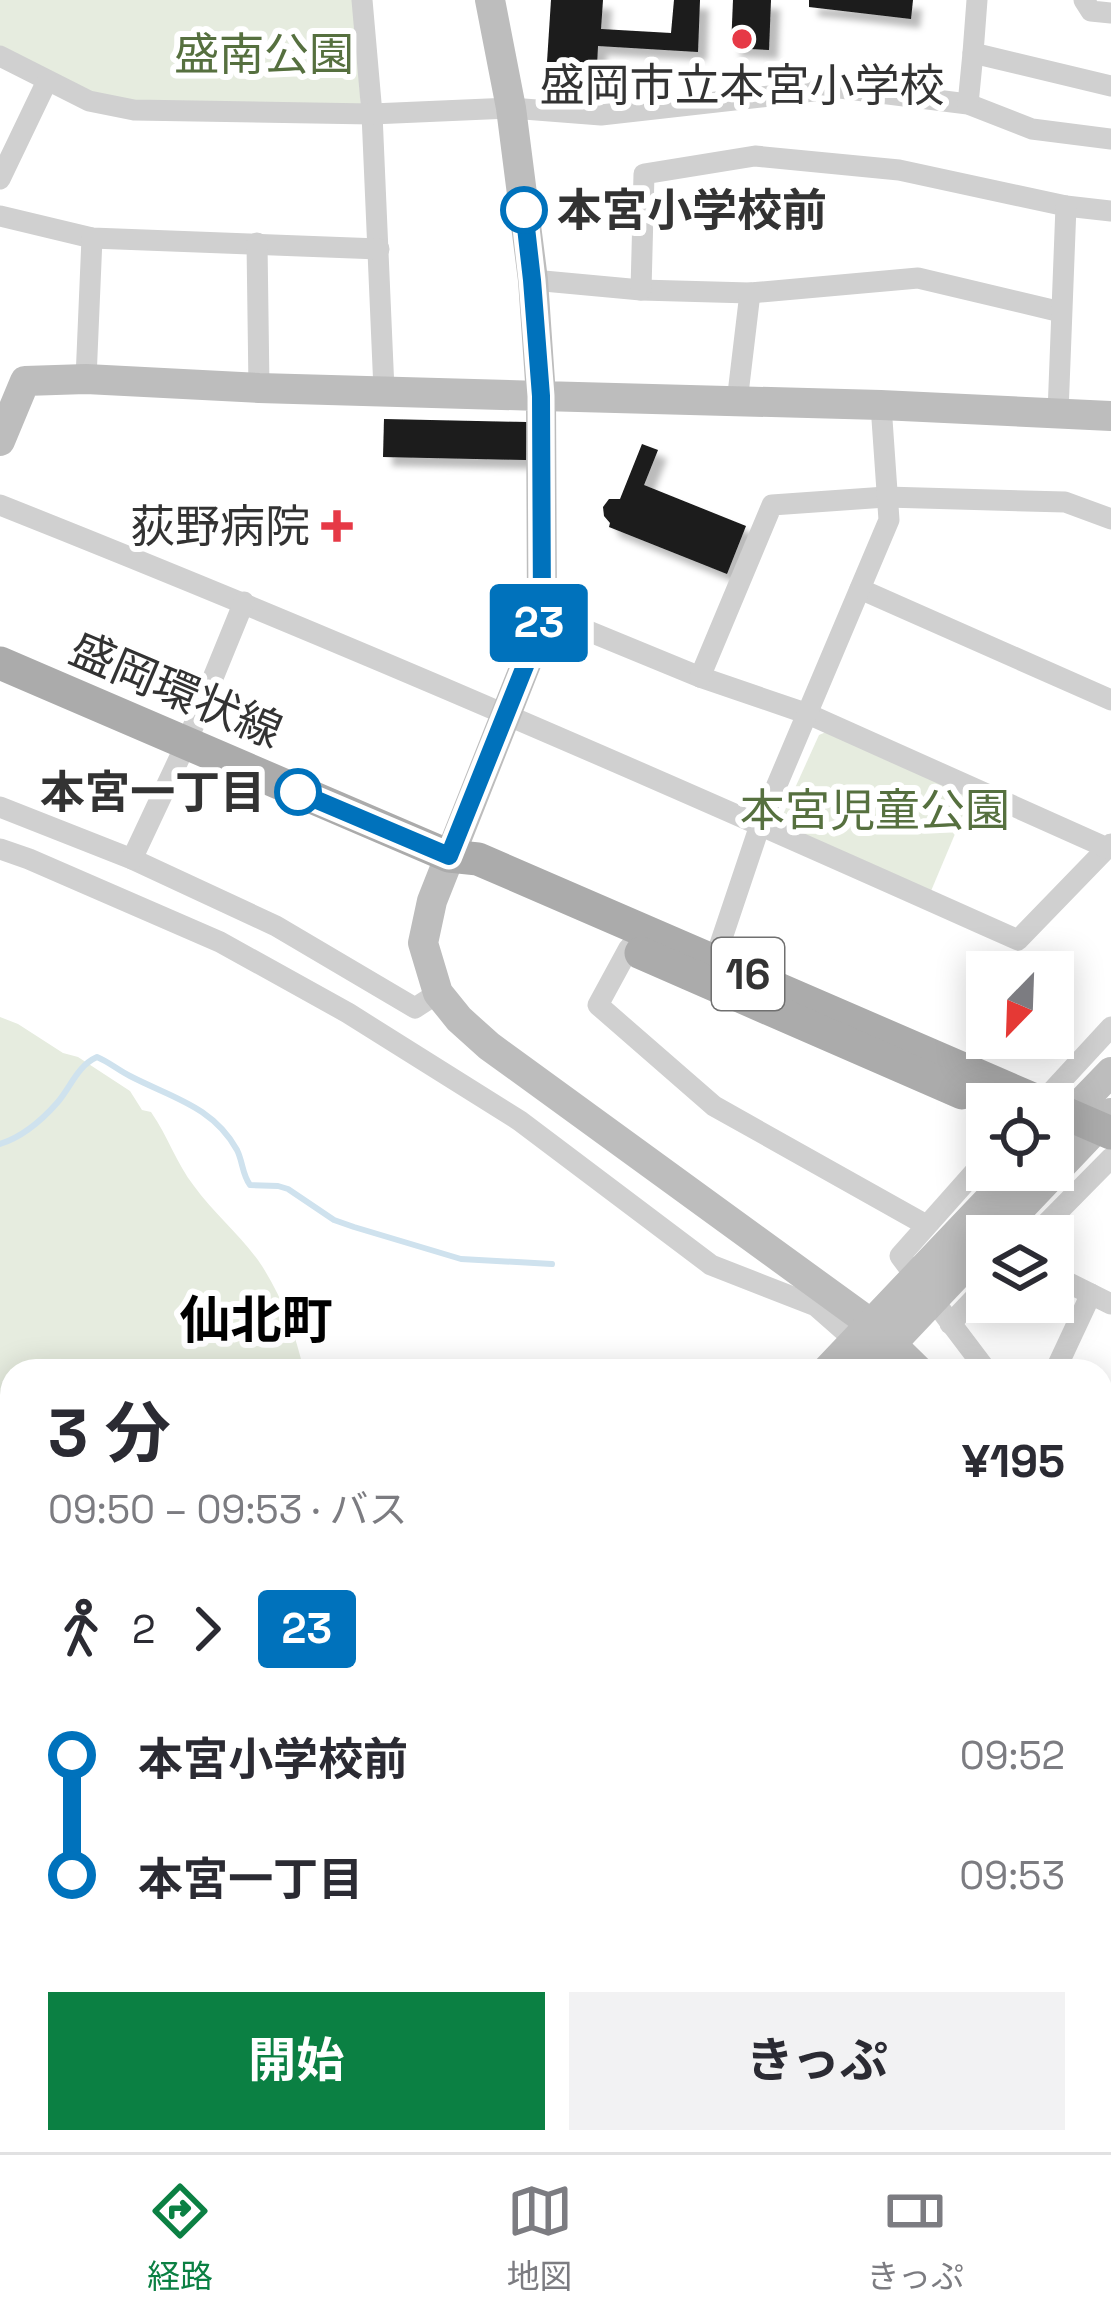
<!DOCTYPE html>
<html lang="ja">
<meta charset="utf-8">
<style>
body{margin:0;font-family:"Space Grotesk","Noto Sans JP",sans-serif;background:#f2f2f3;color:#2b2b33;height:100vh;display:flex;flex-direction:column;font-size:45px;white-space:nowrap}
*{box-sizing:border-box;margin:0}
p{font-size:39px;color:#7c7c81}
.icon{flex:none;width:66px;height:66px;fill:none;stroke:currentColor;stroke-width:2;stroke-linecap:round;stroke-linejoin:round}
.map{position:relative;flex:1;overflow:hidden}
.drawer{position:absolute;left:0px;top:1359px;width:1113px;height:795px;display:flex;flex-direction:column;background:#fff;border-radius:36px 36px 0 0;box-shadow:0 6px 30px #0003}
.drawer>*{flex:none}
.badge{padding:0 24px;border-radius:9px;font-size:42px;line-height:78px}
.needle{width:78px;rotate:203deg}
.fabs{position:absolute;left:966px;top:951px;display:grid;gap:24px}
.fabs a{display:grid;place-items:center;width:108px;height:108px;border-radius:0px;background:#fff;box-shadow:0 6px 30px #0003;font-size:60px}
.map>.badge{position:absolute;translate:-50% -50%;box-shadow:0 0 0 6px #fff}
.legs{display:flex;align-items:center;gap:18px;height:132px;padding:0 48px;font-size:39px}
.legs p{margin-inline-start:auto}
.head{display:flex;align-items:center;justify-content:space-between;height:204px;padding:0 48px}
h1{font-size:66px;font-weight:700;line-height:90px}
.button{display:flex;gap:24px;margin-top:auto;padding:24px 48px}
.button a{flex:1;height:138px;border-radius:0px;background:#0b8043;color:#fff;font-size:48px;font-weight:700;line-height:138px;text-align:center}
.button a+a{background:#f2f2f3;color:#2b2b33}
ul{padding:0 48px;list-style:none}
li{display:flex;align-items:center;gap:42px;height:120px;font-size:45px}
li i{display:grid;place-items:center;width:18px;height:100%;margin:0 15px;background:currentColor}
li i::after{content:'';width:30px;height:30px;margin:-15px;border:9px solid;border-radius:50%;background:#fff}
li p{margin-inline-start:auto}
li:first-child i{background:linear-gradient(#0000 50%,currentColor 0)}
li:last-child i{background:linear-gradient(currentColor 50%,#0000 0)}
.tab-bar{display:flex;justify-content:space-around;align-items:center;height:168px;border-top:3px solid #e1e1e2;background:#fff;font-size:33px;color:#7c7c81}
.tab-bar a{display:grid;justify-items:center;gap:6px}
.tab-bar .active{color:#0b8043}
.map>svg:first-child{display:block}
.green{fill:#e6ecdf}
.water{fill:#cfe2ee}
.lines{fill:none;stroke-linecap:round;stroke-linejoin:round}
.stream{stroke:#cfe2ee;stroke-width:6}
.river{stroke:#cfe2ee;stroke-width:33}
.building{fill:#1a1a1a;filter:url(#shadow)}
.street{stroke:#d0d0d0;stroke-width:21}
.secondary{stroke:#bdbdbd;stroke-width:30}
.primary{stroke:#ababab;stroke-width:33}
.line-1-casing{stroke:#fff;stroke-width:27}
.line-1{stroke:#0072bc;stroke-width:18}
.poi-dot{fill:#e63946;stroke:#fff;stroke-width:4.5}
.stop-1-dot{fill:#fff;stroke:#0072bc;stroke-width:6}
.labels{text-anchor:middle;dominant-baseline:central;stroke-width:12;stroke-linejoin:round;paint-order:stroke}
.shield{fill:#fff;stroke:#707070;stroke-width:3}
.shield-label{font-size:42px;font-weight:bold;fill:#333}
.park-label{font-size:45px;fill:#56703f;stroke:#fff}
.poi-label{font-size:45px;fill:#333;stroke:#fff}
.stop-label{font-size:45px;font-weight:bold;fill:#333;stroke:#fff;text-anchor:start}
.street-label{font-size:45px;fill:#333;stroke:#fff}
.quarter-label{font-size:51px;font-weight:bold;fill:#000;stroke:#fff}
</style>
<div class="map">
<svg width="1111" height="2152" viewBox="0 0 1111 2152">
<defs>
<filter id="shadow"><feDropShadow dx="9" dy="9" stdDeviation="3" flood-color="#0004"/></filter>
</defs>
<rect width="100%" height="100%" fill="#fff"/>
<g class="green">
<path d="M 0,0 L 355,0 L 361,110 L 134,104 L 90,95 L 0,48 Z"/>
<path d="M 826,732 L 971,796 L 931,891 L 786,828 L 781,819 L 819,735 Z"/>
<path d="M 0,1017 L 18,1024 L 63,1053 L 78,1057 L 130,1091 L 142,1110 L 151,1112 C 168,1136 176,1163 194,1186 C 214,1214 243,1237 262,1266 C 283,1299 295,1333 304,1371 L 12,1371 L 12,1710 L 0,1699 Z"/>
<path d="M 0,1918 L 12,1924 L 12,2125 L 0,2115 Z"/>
<path d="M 39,2142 L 371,2142 L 390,2152 L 59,2152 Z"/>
<path d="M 423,2142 L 664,2142 L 675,2152 L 438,2152 Z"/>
</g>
<path class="water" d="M 675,2142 L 871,2142 L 882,2152 L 695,2152 Z"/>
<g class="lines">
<g class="stream">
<path d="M 0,1144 C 22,1137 42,1120 57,1103 C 71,1087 77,1066 97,1057 C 109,1062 118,1070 130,1076 C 170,1097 213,1106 237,1150 C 243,1162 242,1174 250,1185 L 278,1186 L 288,1189 L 334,1220 L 354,1227 L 461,1259 L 552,1264"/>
<path d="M 0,1445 L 12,1458"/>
<path d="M 1101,1981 L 1111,1999"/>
</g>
<path class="river" d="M 0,1575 L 12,1596"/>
</g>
<g class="building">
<path d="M 551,0 L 603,0 L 601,29 L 671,33 L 674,0 L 700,0 L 698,52 L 598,46 L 597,66 L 547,62 Z"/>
<path d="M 733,0 L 771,0 L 769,50 L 731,48 Z"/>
<path d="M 809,0 L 913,0 L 911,19 L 809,7 Z"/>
<path d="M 384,419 L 527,422 L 526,460 L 383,457 Z"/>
<path d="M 642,444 L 658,450 L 644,485 L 746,526 L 727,574 L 609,527 L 610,523 L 604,516 L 603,507 L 609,499 L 620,499 Z"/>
</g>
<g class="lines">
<g class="street">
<path d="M 362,0 L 372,114 L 384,390"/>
<path d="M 977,0 L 973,53 L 1111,86"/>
<path d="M 1084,0 L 1091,11 L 1111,13"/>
<path d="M 0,56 L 89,101 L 134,110 L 372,114 L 511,108 L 601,115 L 840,88 L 968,104 L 1032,129 L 1111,139"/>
<path d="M 968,104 L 973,53"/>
<path d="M 0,179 L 47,81"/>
<path d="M 0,216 L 92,238 L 379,249"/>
<path d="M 257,243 L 259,388"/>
<path d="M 533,280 L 641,290 L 750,293 L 918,278 L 1061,312"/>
<path d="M 641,290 L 644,174 L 755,156 L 899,170 L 1066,206 L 1111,211"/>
<path d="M 86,379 L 92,238"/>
<path d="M 737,402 L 750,293"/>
<path d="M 1058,413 L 1066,206"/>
<path d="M 0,505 C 343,641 681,789 1018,940 L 1111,844"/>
<path d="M 860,589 L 1111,700"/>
<path d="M 542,612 L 700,677 L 808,714 L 1107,848"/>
<path d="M 700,677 L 772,505 L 886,497 L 1065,502 L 1111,519"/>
<path d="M 0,807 L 132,859 L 276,926 L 415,1008 L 438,993"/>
<path d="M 0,849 L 29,859 L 220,942 L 348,1013 L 520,1121 L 711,1265 L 816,1306 L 890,1371"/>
<path d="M 132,859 L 186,744 L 244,602"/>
<path d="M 629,948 L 598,1005 L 714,1106 L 926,1225"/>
<path d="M 715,959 L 760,825 L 889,520 L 881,405"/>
<path d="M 1041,1103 L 1111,1027"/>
<path d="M 1034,1236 L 1111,1158"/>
<path d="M 1053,1275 L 1111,1304"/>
<path d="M 950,1324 L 987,1285"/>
<path d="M 987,1371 L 900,1256 L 987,1158"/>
<path d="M 1055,1371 L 1091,1294"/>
<path d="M 1101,1505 L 1111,1485"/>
<path d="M 1101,1624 L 1111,1634"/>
</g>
<g class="secondary">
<path d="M 490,0 L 511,108 L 533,280 L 541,396 L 881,405 L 1111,416"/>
<path d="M 0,441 L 25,381 L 86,379 L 259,388 L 541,396 L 542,612 L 535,641 L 432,901 L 423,943 L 438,993 L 459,1019 L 489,1046 L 870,1323 L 919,1371"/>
<path d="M 1053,1132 L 1111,1072"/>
<path d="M 994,1236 L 1111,1113"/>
<path d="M 826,1371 L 1017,1170"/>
<path d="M 866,1371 L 987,1243"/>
<path d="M 1101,1562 L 1111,1572"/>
<path d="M 75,2152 L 85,2142"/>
<path d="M 125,2152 L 135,2142"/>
</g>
<g class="primary">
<path d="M 0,663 L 449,856 L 478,859 L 1044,1104"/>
<path d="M 641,953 L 962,1093"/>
<path d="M 1053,1108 L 1111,1133"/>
</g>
</g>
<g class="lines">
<defs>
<path id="line-1" d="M 298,792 L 449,856 L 535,641 L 542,612 L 541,396 L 532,280 L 524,210"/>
</defs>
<use href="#line-1" class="line-1-casing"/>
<use href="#line-1" class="line-1"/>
</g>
<g class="poi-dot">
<circle cx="742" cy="39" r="12"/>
<path d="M331 508h12v12h12v12h-12v12h-12v-12h-12v-12h12z"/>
</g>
<g class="stop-1-dot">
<circle cx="524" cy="210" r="21"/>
<circle cx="298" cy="792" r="21"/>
</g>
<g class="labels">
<rect class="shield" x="712" y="938" width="72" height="72" rx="9"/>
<g class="shield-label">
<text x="748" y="974">16</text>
</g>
<g class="park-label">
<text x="264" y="54">盛南公園</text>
<text x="875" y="810">本宮児童公園</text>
</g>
<g class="poi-label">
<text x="742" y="85">盛岡市立本宮小学校</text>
<text x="310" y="526" text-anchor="end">荻野病院</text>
</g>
<g class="stop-label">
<text x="557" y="210">本宮小学校前</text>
<text x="265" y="792" text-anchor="end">本宮一丁目</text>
</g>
<g class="street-label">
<text transform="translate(176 690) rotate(23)">盛岡環状線</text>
</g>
<g class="quarter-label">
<text x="256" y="1320">仙北町</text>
</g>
</g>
</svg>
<div class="fabs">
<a><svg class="needle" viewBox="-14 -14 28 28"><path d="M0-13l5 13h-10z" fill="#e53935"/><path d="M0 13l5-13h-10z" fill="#7c7c81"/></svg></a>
<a><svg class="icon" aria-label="locate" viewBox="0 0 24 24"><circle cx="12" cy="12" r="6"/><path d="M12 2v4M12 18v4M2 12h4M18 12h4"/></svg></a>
<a><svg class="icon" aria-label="layers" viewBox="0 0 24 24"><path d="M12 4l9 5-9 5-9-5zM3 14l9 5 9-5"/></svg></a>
</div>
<b class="badge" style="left:539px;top:623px;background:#0072bc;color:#fff">23</b>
<section class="drawer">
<div class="head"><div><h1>3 分</h1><p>09:50 – 09:53 · バス</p></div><b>¥195</b></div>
<div class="legs"><svg class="icon" aria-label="walk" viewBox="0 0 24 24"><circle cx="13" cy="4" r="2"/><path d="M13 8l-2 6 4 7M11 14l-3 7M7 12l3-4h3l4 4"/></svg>2<svg class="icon" aria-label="forward" viewBox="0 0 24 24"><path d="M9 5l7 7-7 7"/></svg><b class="badge" style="background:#0072bc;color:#fff">23</b></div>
<ul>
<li><i style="color:#0072bc"></i><b>本宮小学校前</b><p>09:52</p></li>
<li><i style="color:#0072bc"></i><b>本宮一丁目</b><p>09:53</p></li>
</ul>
<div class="button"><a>開始</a><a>きっぷ</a></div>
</section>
</div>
<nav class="tab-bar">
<a class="active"><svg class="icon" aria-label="directions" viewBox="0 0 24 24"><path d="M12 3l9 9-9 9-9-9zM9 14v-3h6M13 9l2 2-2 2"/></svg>経路</a>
<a><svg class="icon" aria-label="map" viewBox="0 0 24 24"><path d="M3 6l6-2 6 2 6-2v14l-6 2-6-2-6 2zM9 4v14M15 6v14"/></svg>地図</a>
<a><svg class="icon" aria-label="tickets" viewBox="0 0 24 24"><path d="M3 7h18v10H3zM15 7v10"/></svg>きっぷ</a>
</nav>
